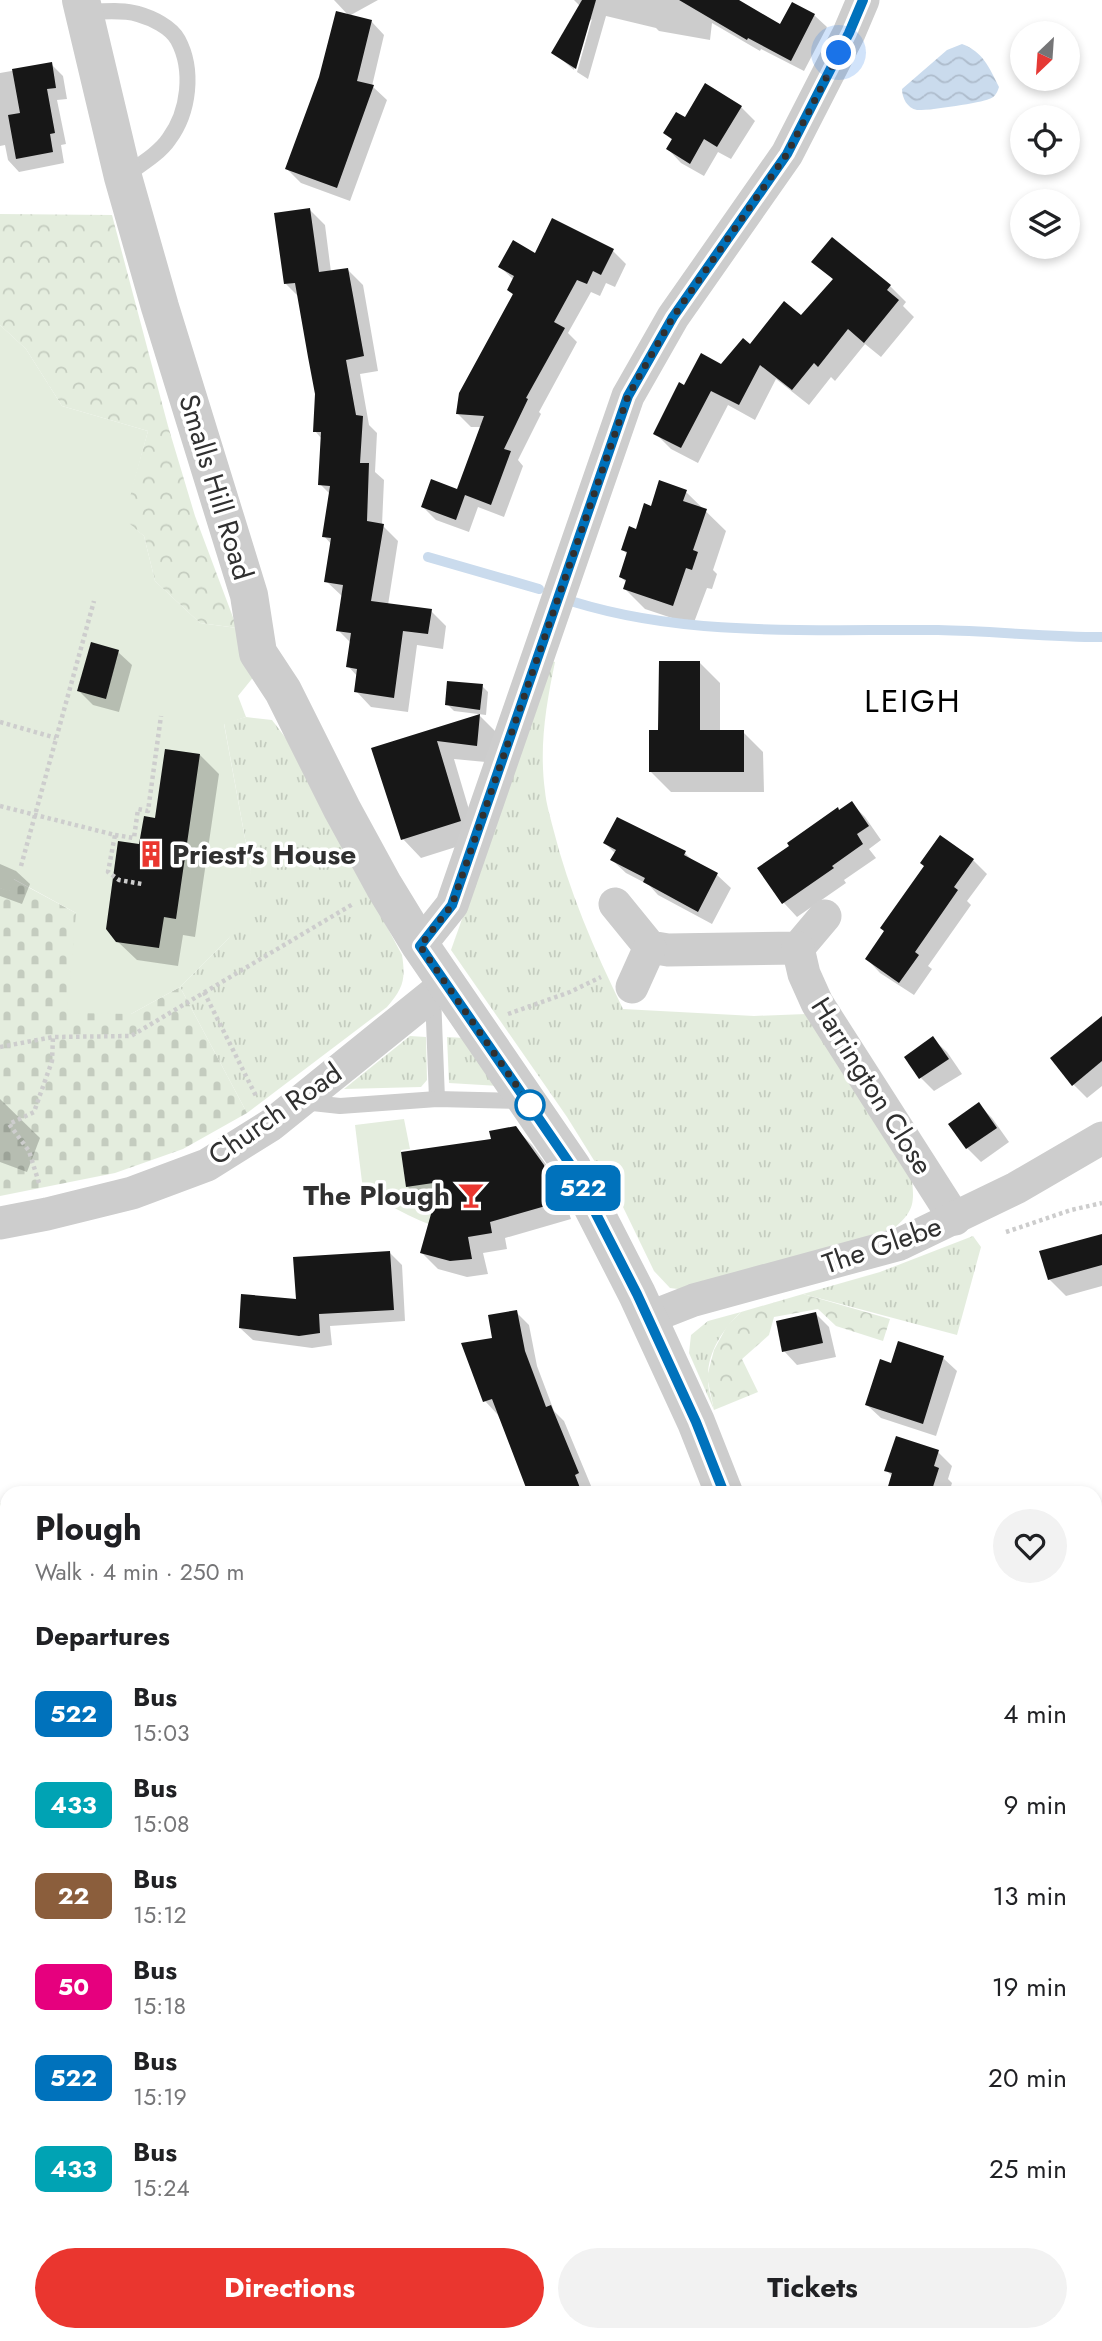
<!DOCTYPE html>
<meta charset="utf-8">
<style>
body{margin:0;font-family:Jost,sans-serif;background:#f2f2f2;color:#202124;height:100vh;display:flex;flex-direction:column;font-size:26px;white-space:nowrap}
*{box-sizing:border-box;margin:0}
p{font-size:23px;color:#757577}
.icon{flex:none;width:38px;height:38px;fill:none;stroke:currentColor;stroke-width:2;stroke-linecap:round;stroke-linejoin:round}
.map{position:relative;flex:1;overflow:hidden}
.details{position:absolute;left:0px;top:1486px;width:1102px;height:856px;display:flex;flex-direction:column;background:#fff;border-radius:21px 21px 0 0;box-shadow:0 4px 10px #0003}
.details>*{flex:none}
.badge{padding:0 14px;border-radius:10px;font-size:24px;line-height:46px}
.needle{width:46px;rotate:205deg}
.fabs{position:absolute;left:1010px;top:21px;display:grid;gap:14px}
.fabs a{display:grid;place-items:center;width:70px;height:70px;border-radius:50%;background:#fff;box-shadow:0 4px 10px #0003;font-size:35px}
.you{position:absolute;width:35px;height:35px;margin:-18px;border:5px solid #fff;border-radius:50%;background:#1a73e8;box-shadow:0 0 0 10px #1a73e833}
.map>.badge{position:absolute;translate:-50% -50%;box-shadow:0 0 0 4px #fff}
h2{padding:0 35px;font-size:26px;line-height:63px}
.round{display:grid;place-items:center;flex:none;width:74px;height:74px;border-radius:37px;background:#f2f2f2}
.head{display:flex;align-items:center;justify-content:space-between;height:119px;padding:0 35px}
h1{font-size:33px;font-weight:700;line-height:52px}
.cta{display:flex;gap:14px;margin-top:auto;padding:14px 35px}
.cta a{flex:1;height:80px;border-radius:42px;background:#ea362f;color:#fff;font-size:28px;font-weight:700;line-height:80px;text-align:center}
.cta a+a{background:#f2f2f2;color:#202124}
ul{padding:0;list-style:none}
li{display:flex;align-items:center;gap:21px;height:91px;padding:0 35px}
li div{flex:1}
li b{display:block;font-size:26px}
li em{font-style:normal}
li .badge{min-width:77px;font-weight:700;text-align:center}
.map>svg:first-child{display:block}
.grass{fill:url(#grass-tufts)}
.forest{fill:url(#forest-crowns)}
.cemetery{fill:url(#cemetery-stones)}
.park{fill:url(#park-dots)}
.garden{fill:#e4edde}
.water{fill:url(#water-waves)}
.shadow{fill:#0003}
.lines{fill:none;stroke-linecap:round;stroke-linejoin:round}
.stream{stroke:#cadbed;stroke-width:10}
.building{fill:#171717}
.path{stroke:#cdcdcd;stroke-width:4.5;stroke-dasharray:3.5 3.5;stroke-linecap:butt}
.service{stroke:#cdcdcd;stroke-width:16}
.minor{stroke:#cdcdcd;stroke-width:33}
.tertiary{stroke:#cdcdcd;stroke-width:38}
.line-casing{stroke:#fff;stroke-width:16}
.line{stroke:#0072bc;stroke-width:10}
.walk{stroke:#303030;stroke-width:7;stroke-dasharray:0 12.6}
.stop-dot{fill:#fff;stroke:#0072bc;stroke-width:3.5}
.labels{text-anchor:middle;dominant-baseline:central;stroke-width:7;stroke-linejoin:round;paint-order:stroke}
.street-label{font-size:28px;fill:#303030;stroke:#fff}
.poi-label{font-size:28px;font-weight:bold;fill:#303030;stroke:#fff;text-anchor:start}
.quarter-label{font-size:32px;letter-spacing:2px;fill:#000;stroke:#fff}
</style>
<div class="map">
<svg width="1102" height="2341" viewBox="0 0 1102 2341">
<defs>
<pattern id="grass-tufts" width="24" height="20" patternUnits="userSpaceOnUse" patternTransform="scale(1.75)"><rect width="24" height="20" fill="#e4edde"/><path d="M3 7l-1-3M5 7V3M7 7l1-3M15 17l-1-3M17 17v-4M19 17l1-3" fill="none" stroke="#c4ccbf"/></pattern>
<pattern id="forest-crowns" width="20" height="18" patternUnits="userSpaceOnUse" patternTransform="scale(1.75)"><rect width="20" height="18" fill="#e4edde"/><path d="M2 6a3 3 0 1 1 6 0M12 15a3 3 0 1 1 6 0" fill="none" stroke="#c4ccbf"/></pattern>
<pattern id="cemetery-stones" width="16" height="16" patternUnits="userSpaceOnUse" patternTransform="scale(1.75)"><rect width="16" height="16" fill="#e4edde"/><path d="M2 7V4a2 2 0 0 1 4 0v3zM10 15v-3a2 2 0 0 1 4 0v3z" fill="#c4ccbf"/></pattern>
<pattern id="park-dots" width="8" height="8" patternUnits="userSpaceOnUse" patternTransform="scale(1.75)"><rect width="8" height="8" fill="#e4edde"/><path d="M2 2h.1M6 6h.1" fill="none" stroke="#c4ccbf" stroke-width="1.8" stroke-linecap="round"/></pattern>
<pattern id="water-waves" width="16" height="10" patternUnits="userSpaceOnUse" patternTransform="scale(1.75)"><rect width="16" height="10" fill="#cadbed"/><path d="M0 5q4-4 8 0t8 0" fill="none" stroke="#aebccc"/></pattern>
</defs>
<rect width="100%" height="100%" fill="#fff"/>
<g class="grass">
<path d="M 551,661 L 555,662 C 546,705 539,747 545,791 C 546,803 550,816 553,828 C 569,892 594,949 623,1009 L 754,1016 L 806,1014 L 911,1174 C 916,1207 913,1213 887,1234 L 686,1290 L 670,1288 L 654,1271 L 623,1207 L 567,1117 L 451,950 L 513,776 Z"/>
<path d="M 246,717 L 272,720 L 288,741 L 402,955 C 406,980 403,988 387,1007 L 247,1113 L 180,987 L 229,938 L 251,871 L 224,723 Z"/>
<path d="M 410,1036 L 426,1037 L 427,1080 L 421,1087 L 344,1089 Z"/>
<path d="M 447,1037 L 464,1038 L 499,1086 L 449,1083 Z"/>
<path d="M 973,1236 L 981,1247 L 957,1335 L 803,1294 L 880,1272 Z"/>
<path d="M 741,1312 C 724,1328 708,1351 708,1376 C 707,1387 712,1400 714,1410 L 689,1353 L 691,1335 L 708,1321 Z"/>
</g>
<g class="forest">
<path d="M 0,214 L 112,215 L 168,426 L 195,516 L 237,628 L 200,623 L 155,581 L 144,536 L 123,519 L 148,431 L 62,406 L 26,349 L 0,325 Z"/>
<path d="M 803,1294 L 890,1319 L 883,1341 L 836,1326 L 818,1309 L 774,1317 L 769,1335 L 742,1359 L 758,1392 L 714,1410 L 707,1377 L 714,1350 L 727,1326 L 741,1312 Z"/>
</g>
<path class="cemetery" d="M 13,879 L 76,913 L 131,1014 L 180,987 L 247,1113 L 183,1149 L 115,1173 L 0,1196 L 0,888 L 9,891 Z"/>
<path class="park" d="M 1096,2190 L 1102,2205 L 1102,2341 L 1096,2341 L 1093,2335 L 1096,2334 Z"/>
<g class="garden">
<path d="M 0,325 L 26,349 L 62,406 L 148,431 L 124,519 L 144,536 L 155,581 L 200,623 L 237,628 L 255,675 L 238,696 L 246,717 L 224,724 L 251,871 L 248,906 L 229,938 L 180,987 L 131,1014 L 67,1013 L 76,913 L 14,879 L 9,892 L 0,888 Z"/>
<path d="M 404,1119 L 410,1149 L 401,1150 L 406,1186 L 439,1182 L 443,1209 L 457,1233 C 421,1224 395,1209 363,1190 L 355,1125 Z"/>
<path d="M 0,1503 L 7,1505 L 7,1671 L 0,1669 Z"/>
</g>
<path class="water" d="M 962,44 C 983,52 989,67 999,87 C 997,93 995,97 989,99 C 981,103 925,111 917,110 C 907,108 902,98 902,89 L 947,50 Z"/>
<g class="shadow">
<path d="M 334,0 L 378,0 L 349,16 Z"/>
<path d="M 574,0 L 737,0 L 781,27 L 793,4 L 814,15 L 827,27 L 804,71 L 761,49 L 760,51 L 712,23 L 710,40 L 659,31 L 656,28 L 606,16 L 588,79 L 577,72 L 592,19 L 587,24 L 574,70 L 553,52 L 580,6 Z"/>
<path d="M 371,21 L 384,35 L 372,86 L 387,100 L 350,201 L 301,183 L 287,169 Z"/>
<path d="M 51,64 L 63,76 L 67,99 L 57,100 L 66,144 L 61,145 L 64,163 L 19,172 L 8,160 L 5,145 L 0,146 L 0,73 Z"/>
<path d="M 741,107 L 755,121 L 731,159 L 718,152 L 704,176 L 681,163 L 668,149 L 673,141 L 665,133 Z"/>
<path d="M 310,210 L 325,225 L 331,272 L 348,270 L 363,285 L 378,371 L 360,374 L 369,425 L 377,433 L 375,472 L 384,480 L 382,525 L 398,541 L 388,605 L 431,611 L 446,626 L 443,649 L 417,645 L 408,712 L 371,707 L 356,691 L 358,677 L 348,666 L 351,643 L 338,630 L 343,597 L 326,581 L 332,545 L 324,536 L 331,495 L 320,484 L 322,439 L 315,431 L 316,394 L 299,297 L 285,283 Z"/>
<path d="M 613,251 L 626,264 L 615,287 L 606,283 L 600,296 L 591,292 L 568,333 L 577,342 L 539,412 L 541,414 L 518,460 L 523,466 L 504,517 L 478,507 L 469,532 L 436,520 L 423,507 L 458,491 L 482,427 L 471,427 L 458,414 L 514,296 L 509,290 L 514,280 L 500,267 L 536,256 Z"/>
<path d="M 814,261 L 890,286 L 906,302 L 903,306 L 914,317 L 881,357 L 865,344 L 835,381 L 831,377 L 809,405 L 776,379 L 755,420 L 728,405 L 698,463 L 671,449 L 655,433 L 685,387 L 722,366 L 750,346 L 801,317 L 834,280 Z"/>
<path d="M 686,492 L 726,531 L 713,570 L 717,574 L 712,589 L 707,588 L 693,625 L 645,609 L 625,589 L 627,583 L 621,577 L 628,555 L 623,550 L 652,508 Z"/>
<path d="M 118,652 L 132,665 L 119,712 L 93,705 L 79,691 Z"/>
<path d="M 700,663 L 720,683 L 720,732 L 743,732 L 763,752 L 764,792 L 671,792 L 651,772 L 660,732 Z"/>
<path d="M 482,686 L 488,692 L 486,715 L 454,711 L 447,704 Z"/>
<path d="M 480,716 L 498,734 L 496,763 L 454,759 L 478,840 L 421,858 L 403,839 L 374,749 Z"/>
<path d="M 200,755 L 219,774 L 195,937 L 183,935 L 178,966 L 137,960 L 117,941 L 141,846 Z"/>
<path d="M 851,803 L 865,817 L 881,840 L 869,849 L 876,858 L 844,880 L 846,883 L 797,917 L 784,903 L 760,869 Z"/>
<path d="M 605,843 L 685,853 L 696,864 L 717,875 L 731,888 L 712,924 L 658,895 L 649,885 L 626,873 L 612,860 L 616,854 Z"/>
<path d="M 973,860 L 987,874 L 967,901 L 971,905 L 928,966 L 932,969 L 914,995 L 880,973 L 867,959 Z"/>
<path d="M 0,864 L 16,871 L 30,884 L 22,904 L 0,896 Z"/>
<path d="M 1102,1018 L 1102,1086 L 1087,1098 L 1073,1084 Z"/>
<path d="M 933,1039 L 947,1052 L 962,1074 L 934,1091 L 921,1078 Z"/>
<path d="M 0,1099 L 40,1138 L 27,1172 L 0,1162 Z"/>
<path d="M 979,1105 L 992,1118 L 1009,1142 L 981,1162 L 967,1148 Z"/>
<path d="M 515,1128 L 532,1145 L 558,1181 L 571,1219 L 505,1238 L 507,1249 L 483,1253 L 488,1274 L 467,1277 L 438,1269 L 422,1253 L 437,1200 L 423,1202 L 407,1186 Z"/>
<path d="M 1102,1236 L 1102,1286 L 1066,1296 L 1049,1279 Z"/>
<path d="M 389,1252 L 402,1265 L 405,1321 L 330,1326 L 332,1345 L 312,1348 L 253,1340 L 240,1328 L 298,1301 Z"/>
<path d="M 516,1312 L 529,1325 L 537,1366 L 554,1411 L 564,1421 L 594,1493 L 534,1493 L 498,1415 L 485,1401 L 494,1340 Z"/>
<path d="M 816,1314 L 829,1327 L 836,1357 L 797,1365 L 784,1351 Z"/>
<path d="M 943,1358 L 957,1371 L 936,1436 L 881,1418 L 867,1405 L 892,1365 Z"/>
<path d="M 938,1452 L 952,1466 L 948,1479 L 952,1483 L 949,1493 L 888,1493 L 893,1477 L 886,1470 Z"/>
<path d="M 1102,2000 L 1102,2108 L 1101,2108 L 1096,2103 L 1096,2002 Z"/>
</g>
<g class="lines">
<g class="stream">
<path d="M 428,557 L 539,589"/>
<path d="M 574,602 C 691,638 817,629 938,630 C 993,631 1047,637 1102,637"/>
</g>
</g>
<g class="building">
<path d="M 582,0 L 596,0 L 576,69 L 551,53 Z"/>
<path d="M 679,0 L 739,0 L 780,24 L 792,2 L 815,14 L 791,61 L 748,38 L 747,40 Z"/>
<path d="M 336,11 L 372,20 L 357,81 L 374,85 L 337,188 L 285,169 L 319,77 Z"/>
<path d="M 52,62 L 56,88 L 47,89 L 55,133 L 50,134 L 53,152 L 16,159 L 8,115 L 20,113 L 12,69 Z"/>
<path d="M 705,83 L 742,106 L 717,147 L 704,139 L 690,164 L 666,149 L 672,139 L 663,133 L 676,112 L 685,117 Z"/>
<path d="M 310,208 L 319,272 L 348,268 L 364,356 L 346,360 L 356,415 L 363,416 L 360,463 L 369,463 L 367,521 L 384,524 L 371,601 L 432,609 L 428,634 L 403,631 L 394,698 L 354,692 L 357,669 L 346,667 L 351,633 L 336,631 L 343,585 L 324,582 L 331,538 L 322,537 L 330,486 L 318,485 L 321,432 L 313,432 L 315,394 L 308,357 L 295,283 L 284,284 L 274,213 Z"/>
<path d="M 552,218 L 614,249 L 601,275 L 593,271 L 587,284 L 577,280 L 554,322 L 565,328 L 526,398 L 528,399 L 504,449 L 511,451 L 491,505 L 465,495 L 456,520 L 421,507 L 431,479 L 457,489 L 484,416 L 456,414 L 459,393 L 513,294 L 507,290 L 514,276 L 498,267 L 513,240 L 535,253 Z"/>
<path d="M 832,237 L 891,285 L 887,290 L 899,300 L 864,343 L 848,329 L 818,367 L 814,363 L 792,390 L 760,365 L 739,405 L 711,391 L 681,448 L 653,434 L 679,382 L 684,385 L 701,353 L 721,364 L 743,338 L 750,344 L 784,301 L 801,315 L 833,279 L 811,262 Z"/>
<path d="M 659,480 L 687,490 L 683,501 L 707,509 L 693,550 L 698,552 L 692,570 L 686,568 L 673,606 L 623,589 L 626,580 L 619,577 L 627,552 L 621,550 L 629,526 L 636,529 L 644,503 L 651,506 Z"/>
<path d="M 91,642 L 119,650 L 106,699 L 77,691 Z"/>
<path d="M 659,661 L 700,661 L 700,730 L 744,730 L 744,772 L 649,772 L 649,730 L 658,730 Z"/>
<path d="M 447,681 L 483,684 L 480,710 L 445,705 Z"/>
<path d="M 480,714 L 477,746 L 437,741 L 461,821 L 401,840 L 371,748 Z"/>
<path d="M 165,749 L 200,754 L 176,919 L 164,917 L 159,948 L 116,942 L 106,929 L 118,841 L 139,844 L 144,816 L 155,818 Z"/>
<path d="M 852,801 L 869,826 L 857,834 L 863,844 L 832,866 L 834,868 L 782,904 L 757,868 L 789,846 L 787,843 L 838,807 L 839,810 Z"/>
<path d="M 617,817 L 686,851 L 684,855 L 718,873 L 698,912 L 643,882 L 645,878 L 610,860 L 616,850 L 603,843 Z"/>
<path d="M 940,835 L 974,859 L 954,887 L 958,890 L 915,952 L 919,955 L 899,983 L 865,959 L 884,931 L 880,928 L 924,866 L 920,863 Z"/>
<path d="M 1102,1016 L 1102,1061 L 1072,1086 L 1050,1058 Z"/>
<path d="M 933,1036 L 949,1059 L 919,1079 L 904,1057 Z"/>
<path d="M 979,1102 L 997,1128 L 966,1149 L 948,1124 Z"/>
<path d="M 516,1126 L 544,1165 L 556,1203 L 490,1222 L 492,1233 L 468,1237 L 472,1259 L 450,1261 L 420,1253 L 440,1182 L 406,1187 L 401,1152 L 491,1139 L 489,1131 Z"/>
<path d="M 1102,1234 L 1102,1265 L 1048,1280 L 1039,1251 Z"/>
<path d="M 390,1251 L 394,1310 L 319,1314 L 320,1333 L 299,1336 L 239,1328 L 241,1294 L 296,1299 L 293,1257 Z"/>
<path d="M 517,1310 L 525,1351 L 546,1407 L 551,1405 L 579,1473 L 575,1475 L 582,1493 L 528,1493 L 492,1399 L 483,1402 L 461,1343 L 492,1338 L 488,1315 Z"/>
<path d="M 816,1312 L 823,1343 L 782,1352 L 776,1321 Z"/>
<path d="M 898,1341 L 944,1356 L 923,1424 L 865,1405 L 880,1359 L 891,1363 Z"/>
<path d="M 896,1436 L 939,1450 L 934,1466 L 939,1468 L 931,1493 L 886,1493 L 892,1473 L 884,1471 Z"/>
</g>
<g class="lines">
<g class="path">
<path d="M 0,722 L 56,738"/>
<path d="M 0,806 L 115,835 L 108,872 L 119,880 L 142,884"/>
<path d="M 115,835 L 134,838 L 138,809 L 148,811 L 161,716"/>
<path d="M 21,866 L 94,601"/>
<path d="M 204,992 L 256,1096"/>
<path d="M 508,1014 L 570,992 L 601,977"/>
<path d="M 0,1047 L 53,1037 L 131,1036 L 353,904"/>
<path d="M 39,1183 L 29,1151 L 9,1124 L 34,1112 L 52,1061 L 53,1037"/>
<path d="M 1006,1232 L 1071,1210 L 1102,1203"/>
<path d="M 1096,1568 L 1102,1568"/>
</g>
<g class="service">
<path d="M 84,12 C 101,12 122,9 138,14 C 152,18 171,27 178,40 C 194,70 189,112 169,139 C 159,154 138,166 123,177"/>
<path d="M 433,995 L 437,1099"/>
<path d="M 303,1102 L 340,1106 L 437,1099 L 522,1101"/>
</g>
<g class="minor">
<path d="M 615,904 L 650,947 L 668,950 L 798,948 L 825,916"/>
<path d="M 420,945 L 452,905 L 628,396 L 673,317 L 787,154 L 849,33 L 863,0"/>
<path d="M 798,948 L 804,974 L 817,1003 L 955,1219"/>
<path d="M 632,987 L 650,947"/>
<path d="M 0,1223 L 47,1214 L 132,1193 L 207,1165 L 271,1125 L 447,983"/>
<path d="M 648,1318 L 694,1300 L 900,1244 L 1016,1188 L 1102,1138"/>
</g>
<g class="tertiary">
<path d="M 81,0 L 123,177 L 160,307 L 249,595 L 258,653 L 283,691 L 342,809 L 384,886 L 420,945 L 572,1167 L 637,1294 L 696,1422 L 724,1493"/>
<path d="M 1065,2334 L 1068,2341"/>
</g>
</g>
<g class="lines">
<defs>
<path id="line" d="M 724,1493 L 696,1422 L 637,1294 L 572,1167 L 420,946 L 452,905 L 628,396 L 673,317 L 787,154 L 849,33 L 863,0"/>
</defs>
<use href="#line" class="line-casing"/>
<use href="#line" class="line"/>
<path class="walk" d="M 530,1105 L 420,946 L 452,905 L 628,396 L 673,317 L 787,154 L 839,53"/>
</g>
<defs>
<symbol id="building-bare" viewBox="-9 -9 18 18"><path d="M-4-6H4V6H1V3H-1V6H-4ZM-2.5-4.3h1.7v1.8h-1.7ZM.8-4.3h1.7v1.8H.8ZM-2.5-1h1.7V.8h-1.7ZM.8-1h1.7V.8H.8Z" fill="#ea362f" stroke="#fff" stroke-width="2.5" paint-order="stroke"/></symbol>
<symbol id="bar-bare" viewBox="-9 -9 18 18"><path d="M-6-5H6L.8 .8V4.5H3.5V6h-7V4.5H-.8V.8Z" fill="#ea362f" stroke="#fff" stroke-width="2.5" paint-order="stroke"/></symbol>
</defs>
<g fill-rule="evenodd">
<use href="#building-bare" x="132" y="835" width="38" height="38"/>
<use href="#bar-bare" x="452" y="1176" width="38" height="38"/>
</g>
<circle class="stop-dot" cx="530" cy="1105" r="14"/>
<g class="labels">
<g class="street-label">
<text transform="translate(216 487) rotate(73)">Smalls Hill Road</text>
<text transform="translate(872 1086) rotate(58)">Harrington Close</text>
<text transform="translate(275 1114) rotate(-35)">Church Road</text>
<text transform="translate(882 1245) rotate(-19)">The Glebe</text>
</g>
<g class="poi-label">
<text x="172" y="854">Priest's House</text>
<text x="450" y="1195" text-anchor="end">The Plough</text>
</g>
<g class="quarter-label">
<text x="913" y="701">LEIGH</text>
</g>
</g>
</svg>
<div class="fabs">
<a><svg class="needle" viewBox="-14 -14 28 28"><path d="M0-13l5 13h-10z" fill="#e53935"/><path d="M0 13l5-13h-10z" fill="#757577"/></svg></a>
<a><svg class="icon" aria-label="locate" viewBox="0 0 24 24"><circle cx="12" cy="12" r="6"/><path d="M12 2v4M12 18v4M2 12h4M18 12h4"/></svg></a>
<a><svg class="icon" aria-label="layers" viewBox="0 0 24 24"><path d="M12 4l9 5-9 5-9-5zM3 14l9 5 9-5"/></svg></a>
</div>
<div class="you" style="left:839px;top:53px"></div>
<b class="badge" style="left:583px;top:1188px;background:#0072bc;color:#fff">522</b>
<section class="details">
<div class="head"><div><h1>Plough</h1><p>Walk · 4 min · 250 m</p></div><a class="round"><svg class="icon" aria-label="heart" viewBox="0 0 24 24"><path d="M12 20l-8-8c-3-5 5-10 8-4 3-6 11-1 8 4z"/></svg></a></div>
<h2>Departures</h2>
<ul>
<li><span class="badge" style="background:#0072bc;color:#fff">522</span><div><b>Bus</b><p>15:03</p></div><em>4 min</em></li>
<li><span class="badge" style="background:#00a3b4;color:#fff">433</span><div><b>Bus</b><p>15:08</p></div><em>9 min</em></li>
<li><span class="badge" style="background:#8b5e3c;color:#fff">22</span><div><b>Bus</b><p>15:12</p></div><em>13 min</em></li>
<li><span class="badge" style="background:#e6007e;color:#fff">50</span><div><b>Bus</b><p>15:18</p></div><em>19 min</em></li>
<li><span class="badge" style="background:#0072bc;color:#fff">522</span><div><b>Bus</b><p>15:19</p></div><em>20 min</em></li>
<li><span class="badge" style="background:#00a3b4;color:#fff">433</span><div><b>Bus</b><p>15:24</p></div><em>25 min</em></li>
</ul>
<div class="cta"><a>Directions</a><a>Tickets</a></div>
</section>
</div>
